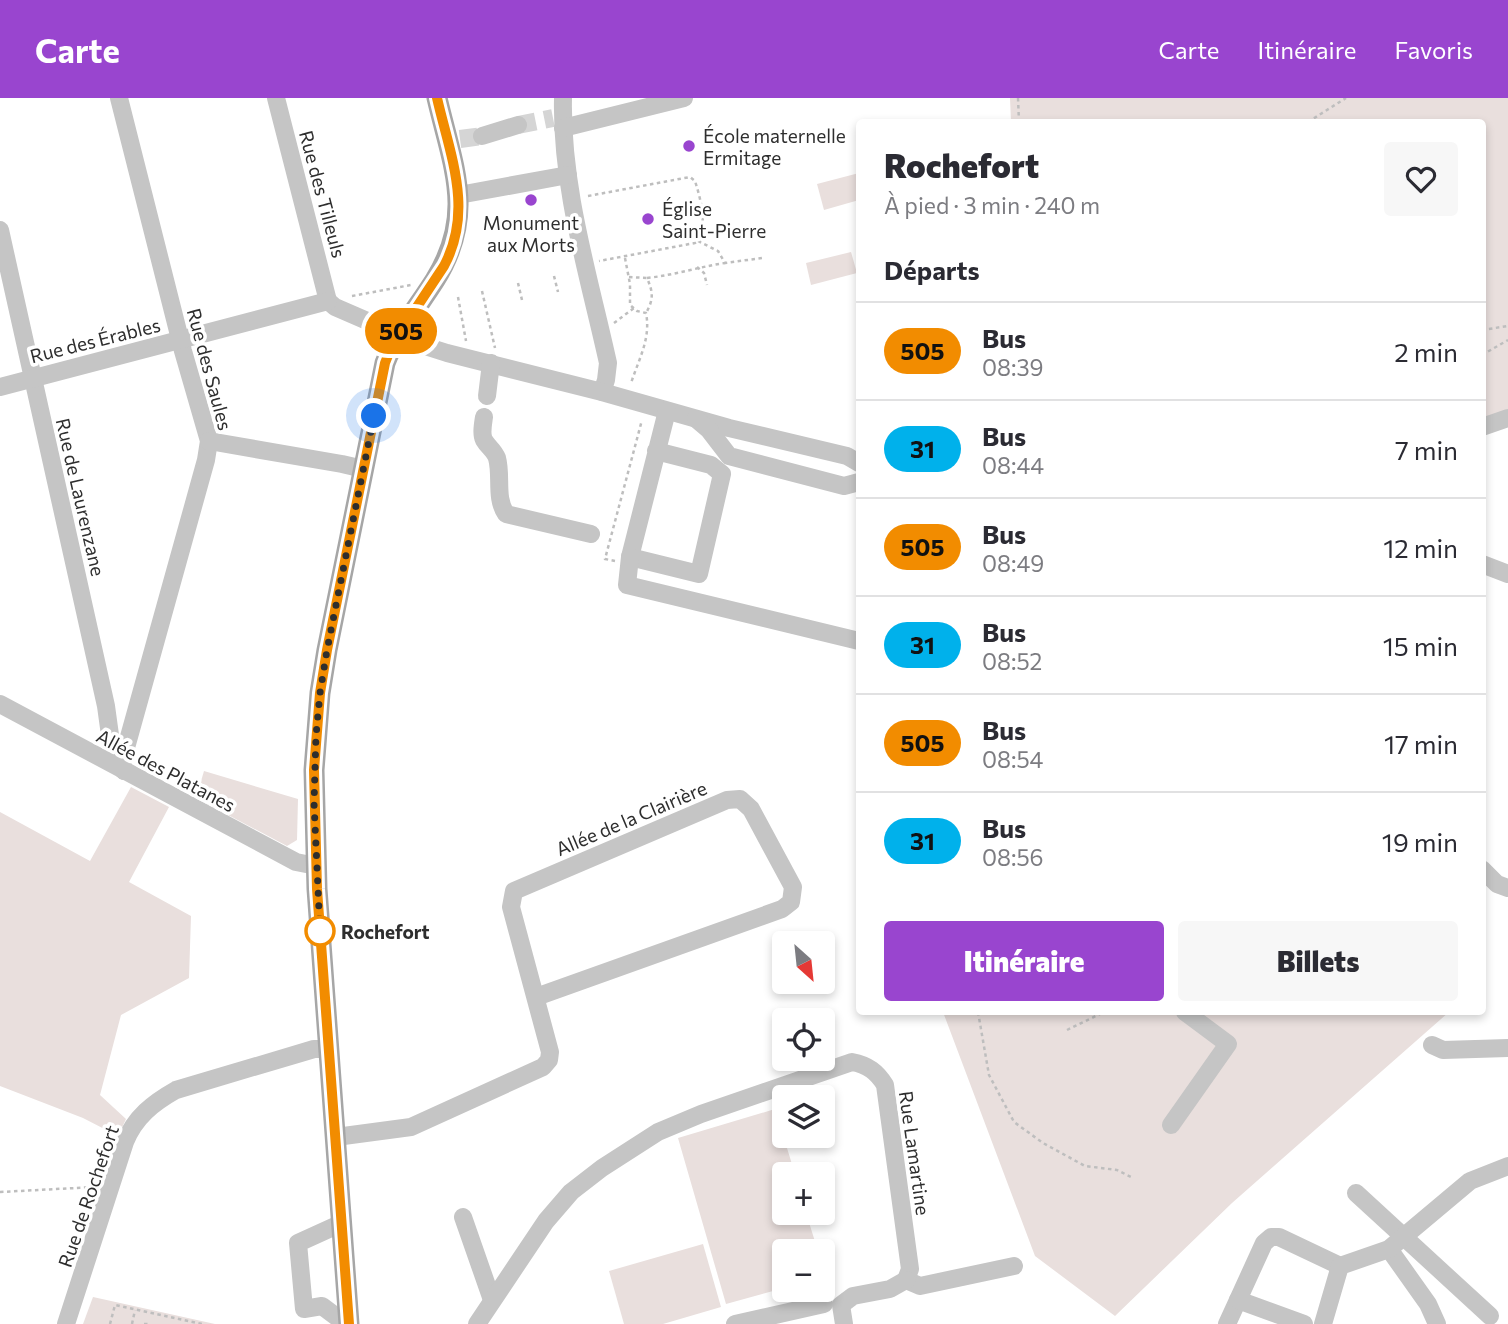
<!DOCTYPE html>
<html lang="fr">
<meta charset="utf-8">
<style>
body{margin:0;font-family:Commissioner,sans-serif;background:#f7f7f7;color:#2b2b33;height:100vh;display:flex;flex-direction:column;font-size:26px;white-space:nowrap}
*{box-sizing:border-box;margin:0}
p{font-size:23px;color:#7c7c81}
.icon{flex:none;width:38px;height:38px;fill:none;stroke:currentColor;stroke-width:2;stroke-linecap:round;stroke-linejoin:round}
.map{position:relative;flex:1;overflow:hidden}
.side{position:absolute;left:856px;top:21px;width:630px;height:896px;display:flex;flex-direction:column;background:#fff;border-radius:7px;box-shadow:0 4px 10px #0003}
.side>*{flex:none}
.badge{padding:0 14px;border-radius:23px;font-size:24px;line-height:46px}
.needle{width:46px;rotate:153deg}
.buttons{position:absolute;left:772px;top:833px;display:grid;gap:14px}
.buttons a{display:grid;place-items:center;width:63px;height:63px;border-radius:7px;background:#fff;box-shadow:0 4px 10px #0003;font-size:35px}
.you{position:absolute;width:35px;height:35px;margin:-18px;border:5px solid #fff;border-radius:50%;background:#1a73e8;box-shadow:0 0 0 10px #1a73e833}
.map>.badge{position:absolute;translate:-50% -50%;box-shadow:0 0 0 4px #fff}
h2{padding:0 28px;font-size:26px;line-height:63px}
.round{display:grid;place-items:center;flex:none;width:74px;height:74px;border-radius:7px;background:#f7f7f7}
.head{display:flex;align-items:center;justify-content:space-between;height:119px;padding:0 28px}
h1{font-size:33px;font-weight:800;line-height:52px}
.cta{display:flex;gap:14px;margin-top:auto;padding:14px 28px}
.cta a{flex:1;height:80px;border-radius:7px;background:#9945cf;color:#fff;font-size:28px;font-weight:800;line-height:80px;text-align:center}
.cta a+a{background:#f7f7f7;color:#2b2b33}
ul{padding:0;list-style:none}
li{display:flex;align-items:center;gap:21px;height:98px;padding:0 28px;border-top:2px solid #e1e1e2}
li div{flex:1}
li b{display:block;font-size:26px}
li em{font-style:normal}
li .badge{min-width:77px;font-weight:700;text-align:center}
header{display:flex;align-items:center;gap:42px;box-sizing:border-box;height:98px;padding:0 35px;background:#9945cf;color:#fff}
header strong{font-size:33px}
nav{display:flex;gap:38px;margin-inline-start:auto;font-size:24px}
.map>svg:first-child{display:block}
.green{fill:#e9dfdd}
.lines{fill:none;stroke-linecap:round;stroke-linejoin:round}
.minor-tunnel{stroke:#d5d5d5;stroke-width:18;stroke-dasharray:18 9;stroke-linecap:butt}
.path{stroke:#bebebe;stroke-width:2.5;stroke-dasharray:3.5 3.5;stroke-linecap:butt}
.minor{stroke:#c5c5c5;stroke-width:18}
.major{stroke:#a6a6a6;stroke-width:21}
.line-casing{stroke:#fff;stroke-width:16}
.line{stroke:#f28c00;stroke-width:10}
.walk{stroke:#2e2e2e;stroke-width:7;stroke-dasharray:0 12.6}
.poi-dot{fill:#9945cf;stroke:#fff;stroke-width:2.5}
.stop-dot{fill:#fff;stroke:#f28c00;stroke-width:3.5}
.labels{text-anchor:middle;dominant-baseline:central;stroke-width:7;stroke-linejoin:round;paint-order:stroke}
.poi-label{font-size:19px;fill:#2e2e2e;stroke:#fff;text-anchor:start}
.street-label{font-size:19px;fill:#2e2e2e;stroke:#fff}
.stop-label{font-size:19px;font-weight:bold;fill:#2e2e2e;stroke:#fff;text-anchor:start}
</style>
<header>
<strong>Carte</strong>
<nav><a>Carte</a><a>Itinéraire</a><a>Favoris</a></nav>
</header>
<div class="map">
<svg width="1508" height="1226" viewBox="0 0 1508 1226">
<rect width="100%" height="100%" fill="#fff"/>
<g class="green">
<path d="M 1010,0 L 1508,0 L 1508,320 L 1482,329 L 1482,24 L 1011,24 Z"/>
<path d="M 859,75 L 859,102 L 824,112 L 817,86 Z"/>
<path d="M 851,154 L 857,175 L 811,187 L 806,165 Z"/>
<path d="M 204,673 L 298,701 L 297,742 L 287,748 L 196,700 Z"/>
<path d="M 131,689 L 169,709 L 129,784 L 191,818 L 189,880 L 121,917 L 100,997 L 126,1021 L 118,1038 L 83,1020 L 0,988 L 0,714 L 90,763 Z"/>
<path d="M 943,914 L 1449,914 L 1232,1105 L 1115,1218 L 1035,1158 Z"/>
<path d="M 775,1011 L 795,1076 L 784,1076 L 784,1115 L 806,1115 L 818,1153 L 784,1153 L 784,1190 L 726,1206 L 678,1040 Z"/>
<path d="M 703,1146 L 721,1209 L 663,1226 L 624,1226 L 609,1173 Z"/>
<path d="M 93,1199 L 215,1226 L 83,1226 Z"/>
</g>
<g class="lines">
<g class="minor-tunnel">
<path d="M 518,27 L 553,20"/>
<path d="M 460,41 L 482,38"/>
</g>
<g class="path">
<path d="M 1018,0 L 1019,24"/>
<path d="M 1308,24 L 1346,0"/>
<path d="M 588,98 L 690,79 L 695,83 C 701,102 706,122 700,142 L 695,145 L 599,163"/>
<path d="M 698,143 L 718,153 L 725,165 L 762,160"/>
<path d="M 625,160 L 630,186 L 630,207 L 637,213 L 646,215 C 651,240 639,261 631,285"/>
<path d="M 697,169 L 704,175 L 707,187"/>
<path d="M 554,178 L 558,194"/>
<path d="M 629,179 L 647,180 C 653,194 654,201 646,215"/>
<path d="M 647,180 C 675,177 698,169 725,165"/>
<path d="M 518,185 L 522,202"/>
<path d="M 482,193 L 495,250"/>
<path d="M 352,198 L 411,187"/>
<path d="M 458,199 L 466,243"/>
<path d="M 614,225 L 634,210"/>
<path d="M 1482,232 L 1508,228"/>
<path d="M 1482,257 L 1508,242"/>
<path d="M 615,463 L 605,461 L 642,322"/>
<path d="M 978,914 L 989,977 L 1014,1024 L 1043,1045 L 1085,1068 L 1117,1072 L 1131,1079"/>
<path d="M 1067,932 L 1104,914"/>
<path d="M 0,1094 L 95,1089"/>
<path d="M 110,1226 L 115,1207 L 202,1226"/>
<path d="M 132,1226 L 135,1212"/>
<path d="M 144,1226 L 151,1226"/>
</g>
<g class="minor">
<path d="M 119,0 L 183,253 L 209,343 L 206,362 L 122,664 L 124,673"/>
<path d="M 276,0 L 328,203"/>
<path d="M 563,0 C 561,90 589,178 608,265 L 606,282 L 602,294"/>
<path d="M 563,30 L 684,0"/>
<path d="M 482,38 L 518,27"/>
<path d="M 459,97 L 568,77"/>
<path d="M 0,132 L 106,608 L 113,659 L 124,673"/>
<path d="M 328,203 L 335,209 L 425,248 L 447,255 L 602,294 L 729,330 L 847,358 L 859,365"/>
<path d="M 0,289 L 328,203"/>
<path d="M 487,298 L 491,265"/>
<path d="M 484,319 C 483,326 481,336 484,342 C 488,349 494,352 497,360 C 502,378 495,400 506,416 L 591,436"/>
<path d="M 696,321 L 709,332 L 729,358 L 844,388 L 859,384"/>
<path d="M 1482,329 L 1508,320"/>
<path d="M 209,343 L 342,366 L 355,369 L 363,374"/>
<path d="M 656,353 L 711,367 L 722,376 L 699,476 L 630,459 L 667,313"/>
<path d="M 630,459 L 627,487 L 859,543"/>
<path d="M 1482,466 L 1508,476"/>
<path d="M 0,606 L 296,764 L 316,768"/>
<path d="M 1482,771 L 1497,786 L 1508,790"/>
<path d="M 1432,947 L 1443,952 L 1508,950"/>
<path d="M 1171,1027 L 1228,946 L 1185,914"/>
<path d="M 336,1039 L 411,1029 L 543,969 L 549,962 L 550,954 L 511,809 L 514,793 L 727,702 L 740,701 L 751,711 L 793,789 L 791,804 L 782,811 L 536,899"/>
<path d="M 1356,1095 L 1490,1218"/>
<path d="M 463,1119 L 492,1202"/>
<path d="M 342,1125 L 298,1145 L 304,1211 L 322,1208 L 346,1226"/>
<path d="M 1389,1151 L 1428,1206 L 1437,1226"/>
<path d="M 906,1182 L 920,1188 L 1014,1168"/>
<path d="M 66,1226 L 125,1044 C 135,1019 153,1005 176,992 L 314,951 L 329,951"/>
<path d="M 477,1226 L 546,1123 L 571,1094 L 602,1070 L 658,1034 L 701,1016 L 852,964 C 868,967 877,974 885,987 L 910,1171 L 906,1182"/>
<path d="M 735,1226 L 824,1206"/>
<path d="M 844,1226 L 841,1207 L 853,1198 L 890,1191 L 906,1182"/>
<path d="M 1227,1226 L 1238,1202"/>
<path d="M 1304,1226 L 1238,1202 L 1264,1145 L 1271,1139 L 1279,1139 L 1340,1168"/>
<path d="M 1323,1226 L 1340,1168 L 1389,1151 L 1470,1083 L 1508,1068"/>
</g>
<path class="major" d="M 349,1226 L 317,791 L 314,672 L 320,595 L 327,552 L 385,265 C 397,234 418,209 435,182 C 476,116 453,69 437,0"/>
</g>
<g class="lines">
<defs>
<path id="line" d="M 349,1226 L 317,791 L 314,672 L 320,595 L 327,552 L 385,265 L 393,245 L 444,168 C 474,112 450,57 437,0"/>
</defs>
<use href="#line" class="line-casing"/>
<use href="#line" class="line"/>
<path class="walk" d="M 320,833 L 314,705 L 316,638 L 320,595 L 327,552 L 374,318"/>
</g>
<g class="poi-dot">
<circle cx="689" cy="48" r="7"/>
<circle cx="531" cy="102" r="7"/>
<circle cx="648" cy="121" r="7"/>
</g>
<circle class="stop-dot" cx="320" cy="833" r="14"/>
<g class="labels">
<g class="poi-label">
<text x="703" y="37">École maternelle<tspan x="703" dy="22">Ermitage</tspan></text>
<text x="662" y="110">Église<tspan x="662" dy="22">Saint-Pierre</tspan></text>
<text x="531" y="124" text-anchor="middle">Monument<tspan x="531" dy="22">aux Morts</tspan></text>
</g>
<g class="street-label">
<text transform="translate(323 96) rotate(75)">Rue des Tilleuls</text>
<text transform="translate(95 242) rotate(-14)">Rue des Érables</text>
<text transform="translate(210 271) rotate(75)">Rue des Saules</text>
<text transform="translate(81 399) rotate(77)">Rue de Laurenzane</text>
<text transform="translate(166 672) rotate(28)">Allée des Platanes</text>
<text transform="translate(631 720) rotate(-23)">Allée de la Clairière</text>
<text transform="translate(915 1055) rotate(82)">Rue Lamartine</text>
<text transform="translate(88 1098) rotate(-71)">Rue de Rochefort</text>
</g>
<g class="stop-label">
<text x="341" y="833">Rochefort</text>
</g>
</g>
</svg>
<div class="buttons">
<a><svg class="needle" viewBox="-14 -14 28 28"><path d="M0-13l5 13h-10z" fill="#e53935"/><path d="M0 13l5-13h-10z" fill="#7c7c81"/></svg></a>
<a><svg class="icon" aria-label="locate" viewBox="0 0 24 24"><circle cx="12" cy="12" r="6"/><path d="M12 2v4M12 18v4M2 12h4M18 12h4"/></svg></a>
<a><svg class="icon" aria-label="layers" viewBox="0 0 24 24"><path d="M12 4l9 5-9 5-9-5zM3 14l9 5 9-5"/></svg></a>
<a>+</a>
<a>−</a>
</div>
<div class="you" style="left:374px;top:318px"></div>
<b class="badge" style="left:401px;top:233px;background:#f28c00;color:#111">505</b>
<section class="side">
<div class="head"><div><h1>Rochefort</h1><p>À pied · 3 min · 240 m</p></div><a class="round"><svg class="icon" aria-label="heart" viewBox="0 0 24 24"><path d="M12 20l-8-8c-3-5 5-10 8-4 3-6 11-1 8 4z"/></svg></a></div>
<h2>Départs</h2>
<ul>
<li><span class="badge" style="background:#f28c00;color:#111">505</span><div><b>Bus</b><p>08:39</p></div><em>2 min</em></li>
<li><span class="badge" style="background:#00b1eb;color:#111">31</span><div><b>Bus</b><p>08:44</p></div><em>7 min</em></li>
<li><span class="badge" style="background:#f28c00;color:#111">505</span><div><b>Bus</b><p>08:49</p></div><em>12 min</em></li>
<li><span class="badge" style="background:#00b1eb;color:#111">31</span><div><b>Bus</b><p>08:52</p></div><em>15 min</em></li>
<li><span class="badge" style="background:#f28c00;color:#111">505</span><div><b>Bus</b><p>08:54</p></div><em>17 min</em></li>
<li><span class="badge" style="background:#00b1eb;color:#111">31</span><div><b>Bus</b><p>08:56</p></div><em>19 min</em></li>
</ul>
<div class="cta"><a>Itinéraire</a><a>Billets</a></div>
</section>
</div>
